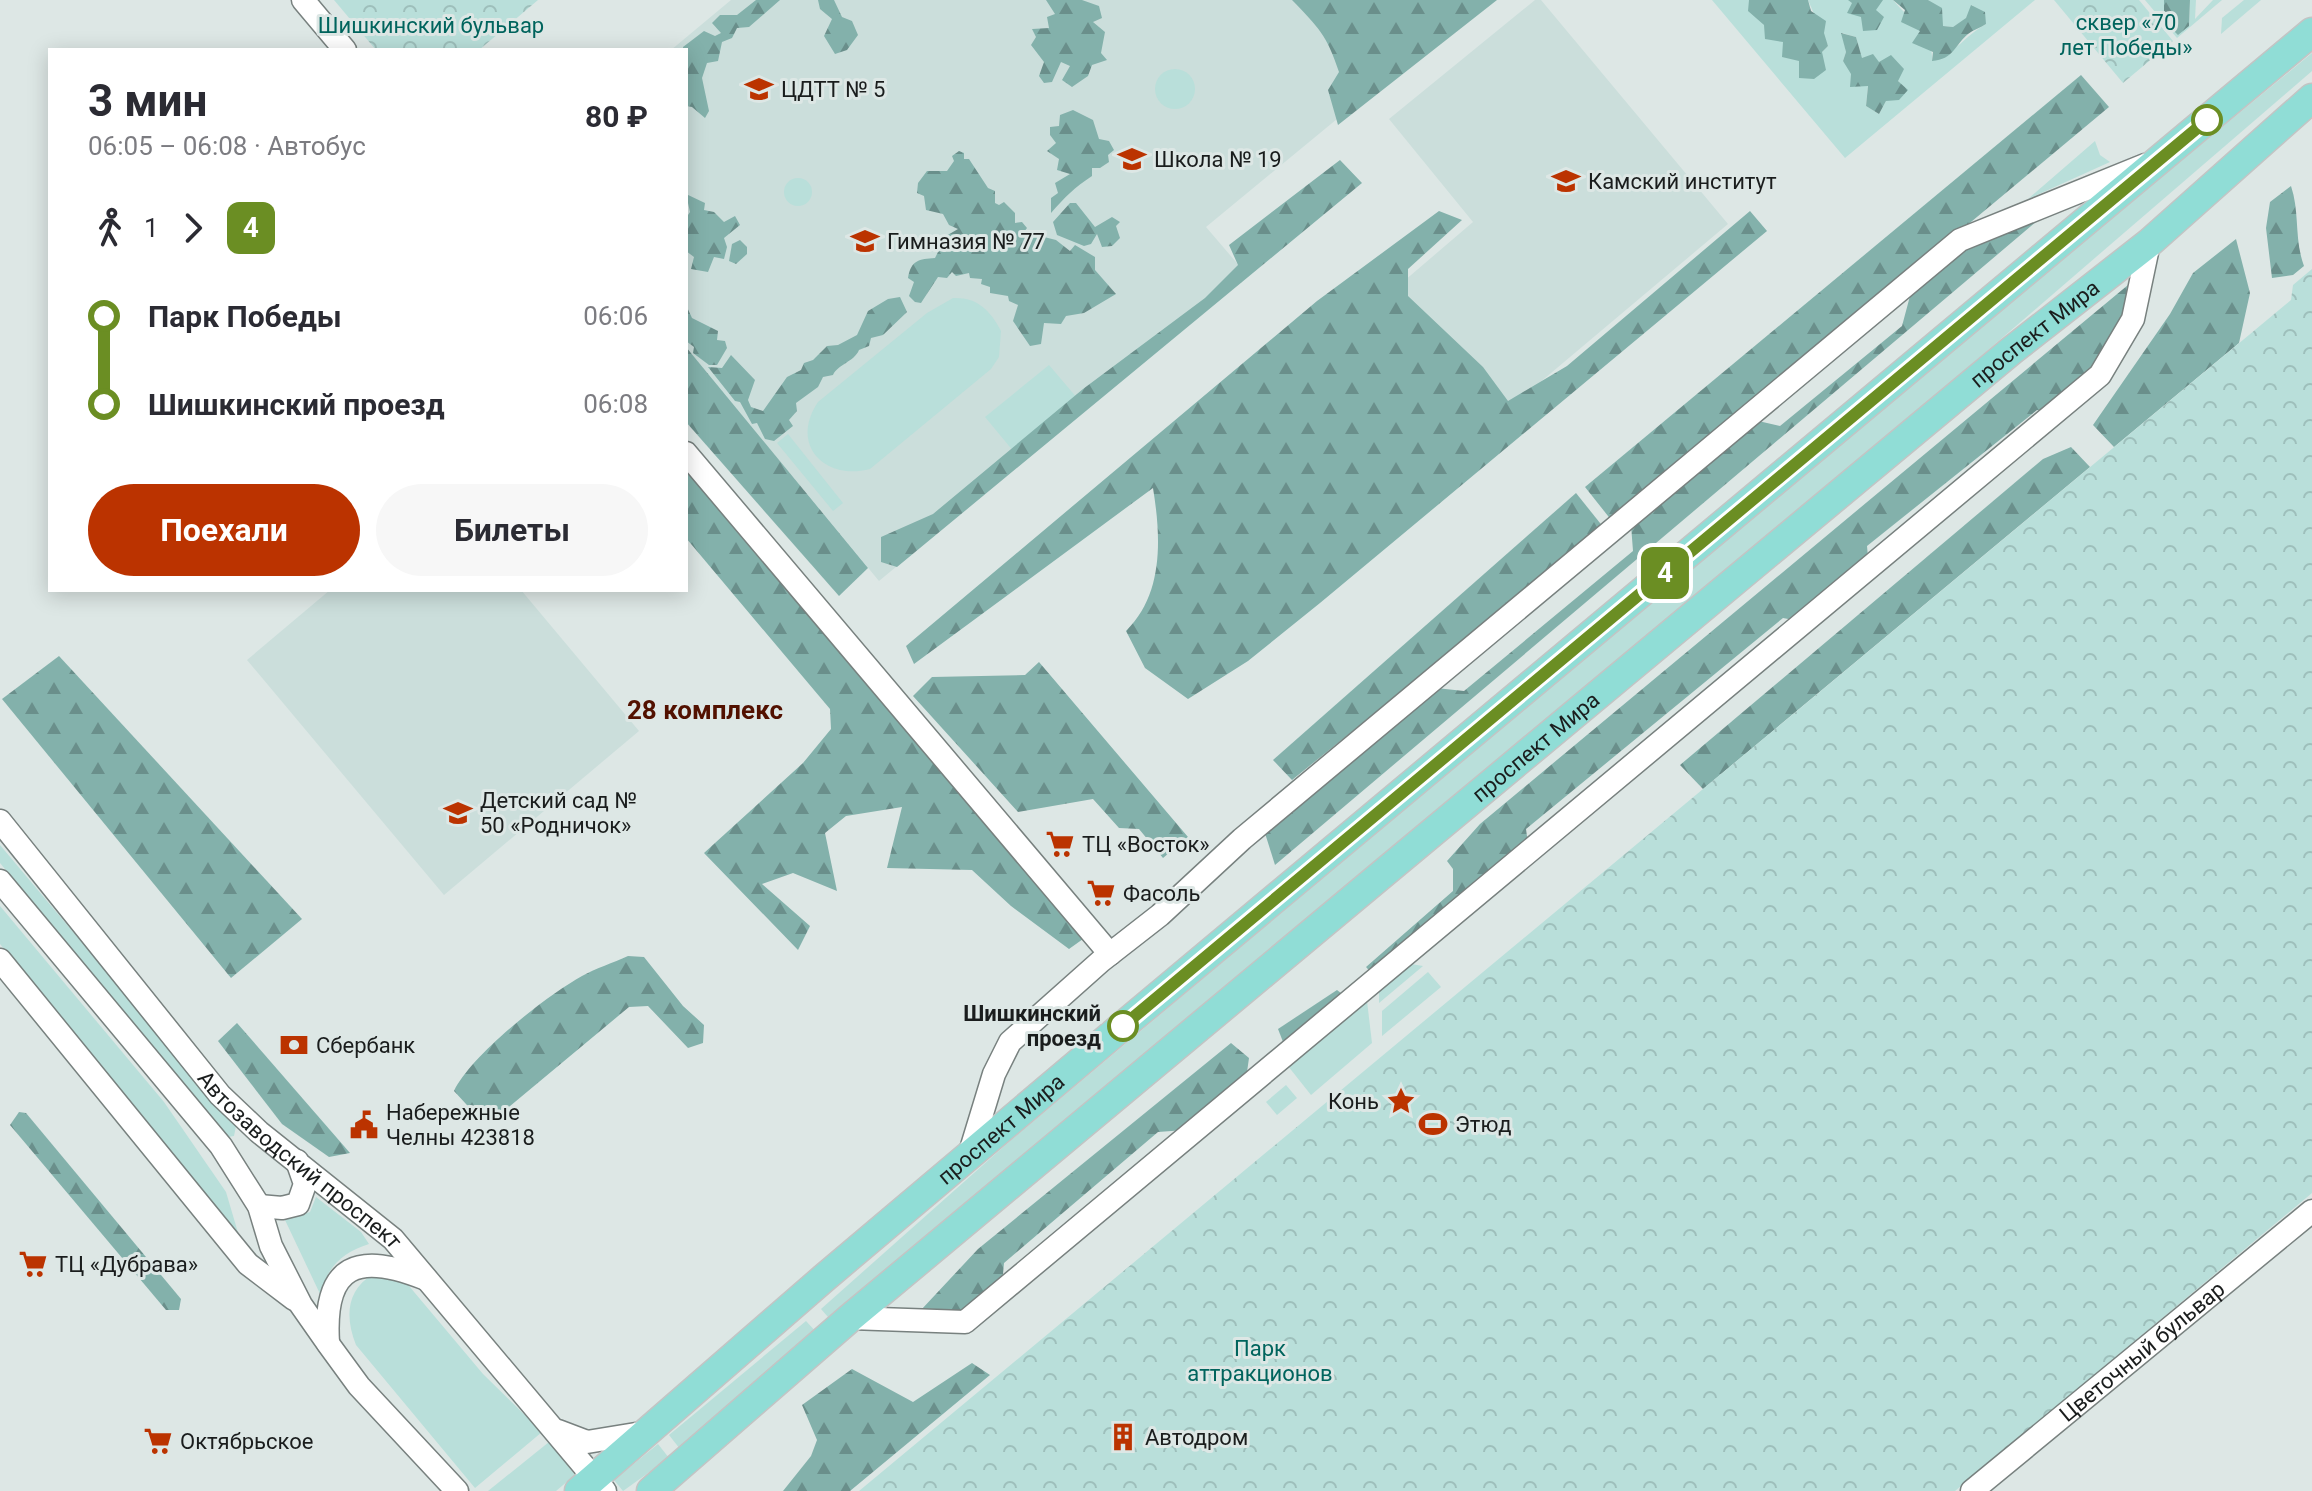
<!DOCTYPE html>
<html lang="ru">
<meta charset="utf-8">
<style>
body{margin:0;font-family:Roboto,sans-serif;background:#f7f7f7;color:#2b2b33;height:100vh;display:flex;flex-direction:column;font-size:30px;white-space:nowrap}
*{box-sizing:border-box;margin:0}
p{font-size:26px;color:#7c7c81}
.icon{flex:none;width:44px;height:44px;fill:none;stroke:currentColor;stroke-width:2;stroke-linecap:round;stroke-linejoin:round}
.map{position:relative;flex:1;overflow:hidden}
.drawer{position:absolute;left:48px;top:48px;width:640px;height:544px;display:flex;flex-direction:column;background:#fff;border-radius:0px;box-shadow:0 4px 20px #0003}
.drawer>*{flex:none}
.badge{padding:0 16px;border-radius:12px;font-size:28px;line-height:52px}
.map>.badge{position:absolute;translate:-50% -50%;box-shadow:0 0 0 4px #fff}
.legs{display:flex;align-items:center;gap:12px;height:88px;padding:0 40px;font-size:26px}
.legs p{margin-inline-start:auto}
.headline{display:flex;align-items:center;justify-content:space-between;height:136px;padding:0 40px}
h1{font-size:44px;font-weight:700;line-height:60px}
.action{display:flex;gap:16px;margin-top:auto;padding:16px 40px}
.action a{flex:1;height:92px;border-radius:48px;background:#b30;color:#fff;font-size:32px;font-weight:700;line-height:92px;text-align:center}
.action a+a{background:#f7f7f7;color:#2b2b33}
ul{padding:0 40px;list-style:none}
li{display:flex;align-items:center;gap:28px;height:88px;font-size:30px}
li i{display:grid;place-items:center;width:12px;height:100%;margin:0 10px;background:currentColor}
li i::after{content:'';width:20px;height:20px;margin:-10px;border:6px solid;border-radius:50%;background:#fff}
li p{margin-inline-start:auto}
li:first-child i{background:linear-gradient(#0000 50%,currentColor 0)}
li:last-child i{background:linear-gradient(currentColor 50%,#0000 0)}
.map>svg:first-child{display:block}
.built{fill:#cbdedb}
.green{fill:#b9dfda;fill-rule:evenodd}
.forest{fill:url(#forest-firs)}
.park{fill:url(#park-crowns)}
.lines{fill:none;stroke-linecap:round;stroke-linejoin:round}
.minor-casing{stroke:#78817f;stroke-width:25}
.major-casing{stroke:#c3c4c4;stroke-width:31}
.minor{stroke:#fff;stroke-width:22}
.major{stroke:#90ddd6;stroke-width:28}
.line-1-casing{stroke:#fff;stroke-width:18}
.line-1{stroke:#6b8e23;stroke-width:12}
.stop-1-dot{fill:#fff;stroke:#6b8e23;stroke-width:4}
.labels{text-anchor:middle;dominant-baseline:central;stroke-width:6;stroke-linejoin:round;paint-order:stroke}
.park-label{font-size:22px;fill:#00645d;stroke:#dde7e5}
.poi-label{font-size:22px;fill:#1a1d1d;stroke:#dde7e5;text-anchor:start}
.street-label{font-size:22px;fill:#1a1d1d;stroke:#dde7e5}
.stop-label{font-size:22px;font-weight:bold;fill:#1a1d1d;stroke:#dde7e5;text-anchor:end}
.quarter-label{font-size:26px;font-weight:bold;fill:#521100;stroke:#dde7e5}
</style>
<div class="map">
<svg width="2312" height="1491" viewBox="0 0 2312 1491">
<defs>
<pattern id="forest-firs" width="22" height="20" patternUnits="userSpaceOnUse" patternTransform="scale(2)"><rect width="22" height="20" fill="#83b1ab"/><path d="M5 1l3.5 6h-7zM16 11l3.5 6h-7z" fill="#6a8f8b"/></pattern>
<pattern id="park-crowns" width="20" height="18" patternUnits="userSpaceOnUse" patternTransform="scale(2)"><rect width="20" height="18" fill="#b9dfda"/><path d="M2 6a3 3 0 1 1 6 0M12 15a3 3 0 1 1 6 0" fill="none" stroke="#9ebfbb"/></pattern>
</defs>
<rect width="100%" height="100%" fill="#dde7e5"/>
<g class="built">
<path d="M 731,0 L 1361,0 L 1411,58 L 1206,227 L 1248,276 L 879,581 L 686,347 L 686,50 L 671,50 Z"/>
<path d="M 1535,0 L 1541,0 L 1728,224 L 1488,426 L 1383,299 L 1473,222 L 1389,119 Z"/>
<path d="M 330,590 L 521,590 L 639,731 L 444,895 L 247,660 Z"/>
</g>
<g class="green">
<path d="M 1712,0 L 1749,0 L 1764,25 L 1783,42 L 1822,52 L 1828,46 L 1808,0 L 1893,0 C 1907,17 1934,36 1932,60 C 1958,52 1963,37 1986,24 L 1972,5 L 1966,19 L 1953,27 L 1943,26 L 1928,0 L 2035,0 L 1845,158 ZM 1842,33 L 1856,37 L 1862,59 L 1879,62 L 1907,90 L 1886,101 L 1879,114 L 1866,106 L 1868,85 L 1843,61 L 1846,52 Z"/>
<path d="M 2145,0 L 2164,0 L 2165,11 L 2189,26 L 2190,0 L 2196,0 L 2195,19 L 2213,0 L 2222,0 L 2177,38 Z"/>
<path d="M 2244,0 L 2261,0 L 2221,34 L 2222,18 Z"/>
<path d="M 2312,53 L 2312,71 L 1959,375 L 828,1317 L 821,1309 L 1010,1141 L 1878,410 Z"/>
<circle cx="1175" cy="89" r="20"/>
<path d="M 2095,141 L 2100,155 L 2110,162 L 2028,199 Z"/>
<circle cx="798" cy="192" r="14"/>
<path d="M 953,298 C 977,297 990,310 1001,331 L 999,357 L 991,369 L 870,469 C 825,481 789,445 818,402 L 927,313 Z"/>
<path d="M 1049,365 L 1078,399 L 1014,452 L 985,417 Z"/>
<path d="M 788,434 L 843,503 L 833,511 L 777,443 Z"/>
<path d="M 0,845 L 236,1126 L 234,1136 L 228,1137 L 215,1122 L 0,863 Z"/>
<path d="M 0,906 L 164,1102 L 226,1192 L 239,1236 L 0,944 Z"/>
<path d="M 1411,964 L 1423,966 L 1379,1003 L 1379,990 Z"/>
<path d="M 1428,972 L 1441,987 L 1382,1036 L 1382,1011 Z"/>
<path d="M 1367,1001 L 1372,1043 L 1311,1095 L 1288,1066 Z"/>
<path d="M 1286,1085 L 1297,1098 L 1277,1115 L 1266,1102 Z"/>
<path d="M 316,1197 L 361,1232 L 369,1244 C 343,1252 325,1268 321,1296 L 285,1220 L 310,1212 Z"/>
<path d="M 373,1274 L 404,1280 L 483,1374 L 542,1432 L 475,1488 L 356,1345 C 345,1317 346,1291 373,1274 Z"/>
<path d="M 806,1321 L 818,1334 L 680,1449 L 669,1435 Z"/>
<path d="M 549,1442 L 575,1475 L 556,1491 L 488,1491 Z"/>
<path d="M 658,1444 L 669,1458 L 623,1491 L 614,1480 Z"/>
</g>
<g class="forest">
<path d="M 756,0 L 780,0 L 749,27 L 737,28 L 732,38 L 722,42 L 718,61 L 707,63 L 702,78 L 709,111 L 705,118 L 692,107 L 686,106 L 683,47 L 704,31 L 715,36 L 721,33 L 712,23 L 720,15 L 737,15 Z"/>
<path d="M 818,0 L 834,0 L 842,17 L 852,21 L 858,35 L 847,50 L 835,54 L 824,36 L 832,19 L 820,9 Z"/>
<path d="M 1046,0 L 1082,0 L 1099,6 L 1102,18 L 1093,22 L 1105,32 L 1101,53 L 1107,60 L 1092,65 L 1088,76 L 1072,87 L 1062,80 L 1070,66 L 1061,62 L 1052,82 L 1044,83 L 1039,76 L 1044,62 L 1031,45 L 1036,37 L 1032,29 L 1049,28 L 1047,17 L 1055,14 Z"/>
<path d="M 1292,0 L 1497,0 L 1338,125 L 1328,90 L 1339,72 C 1327,35 1318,27 1292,0 Z"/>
<path d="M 1749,0 L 1808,0 L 1811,11 L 1826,21 L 1824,33 L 1828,46 L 1822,52 L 1826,70 L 1814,79 L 1799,78 L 1799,61 L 1782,57 L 1783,42 L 1765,39 L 1764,25 L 1748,11 Z"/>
<path d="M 1848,0 L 1883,0 L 1876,10 L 1884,17 L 1877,30 L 1863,31 L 1861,17 L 1847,13 L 1852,3 Z"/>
<path d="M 1893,0 L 1928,0 L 1942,8 L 1943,26 L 1953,27 L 1966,18 L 1971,5 L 1985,12 L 1986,24 C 1980,28 1973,30 1968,34 C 1954,46 1954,59 1932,61 L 1933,52 L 1912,43 L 1920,31 L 1901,22 L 1905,10 Z"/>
<path d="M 2164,0 L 2190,0 L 2189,26 L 2178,35 L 2173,30 L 2175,18 L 2164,11 Z"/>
<path d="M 1841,33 L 1856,37 L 1862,58 L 1873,54 L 1879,62 L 1891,55 L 1904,69 L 1898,81 L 1908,90 L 1899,100 L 1886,101 L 1879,114 L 1866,106 L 1868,86 L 1850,87 L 1851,74 L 1843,61 L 1846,52 Z"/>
<path d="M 2081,75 L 2109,107 L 1612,521 L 1585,487 Z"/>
<path d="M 1073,110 L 1093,120 L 1099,139 L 1109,141 L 1114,150 L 1108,155 L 1109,162 L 1100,168 L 1092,168 L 1092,176 C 1075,187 1064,198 1051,213 L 1051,198 L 1058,193 L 1055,183 L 1070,174 L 1057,170 L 1059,159 L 1047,151 L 1056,143 L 1050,135 L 1050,127 L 1059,126 L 1060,115 Z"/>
<path d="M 959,151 L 964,153 L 964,159 L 969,159 L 988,188 L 995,191 L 995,203 L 999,205 L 1004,202 L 1015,213 L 1015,223 L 1022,222 L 1027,228 L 1024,232 L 1056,240 L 1070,251 L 1075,245 L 1095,257 L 1095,270 L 1116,294 L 1084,313 L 1066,316 L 1061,324 L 1044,323 L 1041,344 L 1030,346 L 1013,321 L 1018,305 L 1009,301 L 1008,296 L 990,293 L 990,287 L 981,284 L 982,279 L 970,278 L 969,273 L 956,276 L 952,272 L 947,278 L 938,277 L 921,303 L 915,302 L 909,296 L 914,282 L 908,278 C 911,260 919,259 935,258 L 946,236 L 958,229 L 949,225 L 943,214 L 926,210 L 924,196 L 917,193 L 918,183 L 927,171 L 947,171 L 954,161 L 952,156 Z"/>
<path d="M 1340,160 L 1362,183 L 897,567 L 881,562 L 881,537 L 933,514 L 1083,389 L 1205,298 L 1238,265 L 1229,245 Z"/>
<path d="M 2291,186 C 2300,213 2294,239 2304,266 L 2293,275 L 2272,278 L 2266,228 L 2270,202 Z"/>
<path d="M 686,194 L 705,203 L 704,210 L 714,212 L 724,222 L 735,216 L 740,225 L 724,238 L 727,247 L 724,259 L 714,257 L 708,272 L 691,269 L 694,257 L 686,251 L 686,218 L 690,212 Z"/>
<path d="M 1070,203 L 1076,203 L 1095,227 L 1112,217 L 1120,222 L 1116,226 L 1120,238 L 1112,246 L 1102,247 L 1097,234 L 1091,244 L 1084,246 L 1057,235 L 1053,222 Z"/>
<path d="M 1439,211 L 1462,220 L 1408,269 L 1408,296 L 1483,367 L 1508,401 L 1567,366 L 1750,211 L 1767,231 L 1320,603 L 1248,661 L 1188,699 L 1145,668 L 1126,631 C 1164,594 1161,537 1153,488 L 914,664 L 906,646 L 1317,301 Z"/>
<path d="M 2043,216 L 1275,865 L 1264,830 L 1436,688 L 1464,691 L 1633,551 L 1631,525 L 1754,420 L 1780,426 L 1902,326 L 1910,296 L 1968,244 Z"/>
<path d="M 2236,239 L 2250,293 L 2239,343 L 2114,447 L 2093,425 L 2170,314 L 2193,273 Z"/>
<path d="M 740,240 L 747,247 L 747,254 L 736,264 L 729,261 L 732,244 Z"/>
<path d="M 2128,285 L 2126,320 L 2100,375 L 2055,413 L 2037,410 L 1867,546 L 1869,568 L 1804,622 L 1783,618 L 1526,829 L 1529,851 L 1376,978 L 1366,967 L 1453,891 L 1453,869 L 1447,861 L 1480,824 Z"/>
<path d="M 900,297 L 907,312 L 883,335 L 871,338 L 869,346 L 859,350 C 854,362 838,364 833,375 L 823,377 L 818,387 L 796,403 L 797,411 L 789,420 L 793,426 L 774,441 L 765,439 L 757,423 L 752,424 L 740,402 L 735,401 L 708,367 L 722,368 L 731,355 L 755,380 L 748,400 L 751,407 L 763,411 L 787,377 L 801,370 L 804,363 L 813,360 L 827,346 L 838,345 L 857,335 L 868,311 L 888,299 Z"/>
<path d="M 686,305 L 692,318 L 718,331 L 717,340 L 725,341 L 727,348 L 717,365 L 709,365 L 693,353 L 694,347 L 686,341 Z"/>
<path d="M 686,347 L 868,568 L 839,596 L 686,422 Z"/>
<path d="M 2071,447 L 2090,467 L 1703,789 L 1680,765 L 2043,459 Z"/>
<path d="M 686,463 L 1097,929 L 1069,949 L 1011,906 L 972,870 L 887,868 L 902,807 L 846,816 L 825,833 L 837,891 L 793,873 L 762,884 L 810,926 L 798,950 L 704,853 L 803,763 L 831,729 L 830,709 L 686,538 Z"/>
<path d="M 1576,493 L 1604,528 L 1292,780 L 1273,760 Z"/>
<path d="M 59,656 L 302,919 L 231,978 L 2,699 Z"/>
<path d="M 1039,662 L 1188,837 L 1163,858 L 1139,829 L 1119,828 L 1093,799 L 1018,812 L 913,696 L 932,677 L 1025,675 Z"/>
<path d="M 628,956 L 644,957 L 683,1006 L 704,1025 L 703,1043 L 688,1048 L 648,1006 L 629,1007 L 492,1121 L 478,1117 L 454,1091 C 471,1055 546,996 582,976 C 596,968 613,963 628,956 Z"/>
<path d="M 1337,990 L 1350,1000 L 1287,1052 L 1278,1029 Z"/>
<path d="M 237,1023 L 350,1153 L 329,1157 L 282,1124 L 218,1041 Z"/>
<path d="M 1231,1043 L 1249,1058 L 1246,1079 L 1185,1130 L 1158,1132 L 1004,1263 L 1002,1285 L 969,1311 L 921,1310 L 978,1249 Z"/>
<path d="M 19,1112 L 26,1113 L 181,1299 L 179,1310 L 166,1310 L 10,1125 Z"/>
<path d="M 972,1363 L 990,1375 L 850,1491 L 783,1491 L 811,1456 L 817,1440 L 802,1405 L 852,1369 L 913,1402 Z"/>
</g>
<g class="park">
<path d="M 334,0 L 538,0 L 479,50 L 376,50 Z"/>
<path d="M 2054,0 L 2139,0 L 2173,41 L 2123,83 Z"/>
<path d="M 2312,269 L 2312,1193 L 1955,1491 L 859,1491 L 2291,300 L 2293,285 Z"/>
</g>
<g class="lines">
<defs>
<g id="minor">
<path d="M 303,0 L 345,50"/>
<path d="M 686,453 L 1110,954"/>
<path id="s1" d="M 0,821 L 220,1095 L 259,1132 L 393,1239 L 605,1491"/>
<path d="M 0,881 L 221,1146 L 259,1206 L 271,1246 L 301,1305 L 329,1345 L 359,1386 L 457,1491"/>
<path d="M 0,960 L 248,1264 L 294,1299"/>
<path d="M 969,1156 L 994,1074 L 1010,1042 L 1101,961 L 1160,915 L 1242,839 L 1960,240 L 2145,165"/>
<path d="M 259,1206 L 282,1208 L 298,1204 L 305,1184 L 297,1161"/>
<path d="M 850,1318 L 965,1322 L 2100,375 L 2133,319 L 2149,243"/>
<path d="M 328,1343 C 323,1263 358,1252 426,1279"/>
<path d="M 558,1431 L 587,1442 L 648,1432"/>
<path id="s2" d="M 1972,1491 L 2312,1211"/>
</g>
<g id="major">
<path id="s3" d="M 579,1491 L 824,1278 L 1126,1023 L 2312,32"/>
<path id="s4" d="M 651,1491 L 850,1318 L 1380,876 L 2011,351 L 2149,243 L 2312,98"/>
</g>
</defs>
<use href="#minor" class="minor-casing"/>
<use href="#major" class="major-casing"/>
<use href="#minor" class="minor"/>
<use href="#major" class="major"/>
</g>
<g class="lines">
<defs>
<path id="line-1" d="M 1123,1026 L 2207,120"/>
</defs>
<use href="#line-1" class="line-1-casing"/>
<use href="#line-1" class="line-1"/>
</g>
<defs>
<symbol id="school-bare" viewBox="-9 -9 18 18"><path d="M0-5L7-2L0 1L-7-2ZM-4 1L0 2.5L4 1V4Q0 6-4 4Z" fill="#b30" stroke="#dde7e5" stroke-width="2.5" paint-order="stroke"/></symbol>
<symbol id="university-bare" viewBox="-9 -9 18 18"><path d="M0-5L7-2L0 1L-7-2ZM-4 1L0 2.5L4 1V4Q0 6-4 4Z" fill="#b30" stroke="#dde7e5" stroke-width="2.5" paint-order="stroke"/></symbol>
<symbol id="supermarket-bare" viewBox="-9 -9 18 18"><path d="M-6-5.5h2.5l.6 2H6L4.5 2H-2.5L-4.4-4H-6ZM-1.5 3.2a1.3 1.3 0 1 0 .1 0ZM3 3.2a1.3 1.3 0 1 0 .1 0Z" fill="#b30" stroke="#dde7e5" stroke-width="2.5" paint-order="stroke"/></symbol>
<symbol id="bank-bare" viewBox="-9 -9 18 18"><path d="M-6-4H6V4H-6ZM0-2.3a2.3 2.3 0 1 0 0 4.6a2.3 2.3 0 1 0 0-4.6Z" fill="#b30" stroke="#dde7e5" stroke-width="2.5" paint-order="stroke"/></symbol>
<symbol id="sight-bare" viewBox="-9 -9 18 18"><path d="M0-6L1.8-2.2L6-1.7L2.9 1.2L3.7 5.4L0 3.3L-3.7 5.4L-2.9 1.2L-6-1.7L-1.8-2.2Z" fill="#b30" stroke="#dde7e5" stroke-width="2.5" paint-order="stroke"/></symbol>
<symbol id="stadium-bare" viewBox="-9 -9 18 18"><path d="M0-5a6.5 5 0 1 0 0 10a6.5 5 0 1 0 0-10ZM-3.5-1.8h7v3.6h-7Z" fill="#b30" stroke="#dde7e5" stroke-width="2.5" paint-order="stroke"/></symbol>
<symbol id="civic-bare" viewBox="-9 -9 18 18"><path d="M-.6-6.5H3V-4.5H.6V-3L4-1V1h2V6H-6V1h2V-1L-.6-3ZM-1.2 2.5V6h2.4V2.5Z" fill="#b30" stroke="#dde7e5" stroke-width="2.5" paint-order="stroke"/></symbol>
<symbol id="building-bare" viewBox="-9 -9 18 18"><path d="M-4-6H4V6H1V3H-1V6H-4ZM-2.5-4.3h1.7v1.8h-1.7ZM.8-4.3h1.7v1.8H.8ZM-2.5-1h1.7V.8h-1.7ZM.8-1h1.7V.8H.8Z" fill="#b30" stroke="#dde7e5" stroke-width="2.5" paint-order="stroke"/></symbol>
</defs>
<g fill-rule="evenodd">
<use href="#school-bare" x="739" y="69" width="40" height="40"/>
<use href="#school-bare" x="1112" y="139" width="40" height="40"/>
<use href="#university-bare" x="1546" y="161" width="40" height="40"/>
<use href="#school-bare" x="845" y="221" width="40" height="40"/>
<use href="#school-bare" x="438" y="793" width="40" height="40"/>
<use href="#supermarket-bare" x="1040" y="824" width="40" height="40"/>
<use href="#supermarket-bare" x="1081" y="873" width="40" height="40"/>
<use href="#bank-bare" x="274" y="1025" width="40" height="40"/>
<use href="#sight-bare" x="1381" y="1081" width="40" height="40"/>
<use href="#stadium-bare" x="1413" y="1104" width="40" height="40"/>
<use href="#civic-bare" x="344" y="1105" width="40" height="40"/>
<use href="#supermarket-bare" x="13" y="1244" width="40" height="40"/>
<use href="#building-bare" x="1103" y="1417" width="40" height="40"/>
<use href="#supermarket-bare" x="138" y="1421" width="40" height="40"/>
</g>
<g class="stop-1-dot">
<circle cx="2207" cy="120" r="14"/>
<circle cx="1123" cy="1026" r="14"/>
</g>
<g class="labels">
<g class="park-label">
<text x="2126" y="22">сквер «70<tspan x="2126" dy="25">лет Победы»</tspan></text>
<text x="431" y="25">Шишкинский бульвар</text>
<text x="1260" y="1348">Парк<tspan x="1260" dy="25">аттракционов</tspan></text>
</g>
<g class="poi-label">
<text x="781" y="89">ЦДТТ № 5</text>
<text x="1154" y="159">Школа № 19</text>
<text x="1588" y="181">Камский институт</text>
<text x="887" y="241">Гимназия № 77</text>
<text x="480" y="800">Детский сад №<tspan x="480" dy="25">50 «Родничок»</tspan></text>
<text x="1082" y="844">ТЦ «Восток»</text>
<text x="1123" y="893">Фасоль</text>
<text x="316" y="1045">Сбербанк</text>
<text x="1379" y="1101" text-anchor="end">Конь</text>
<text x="386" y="1112">Набережные<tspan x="386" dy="25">Челны 423818</tspan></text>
<text x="1455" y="1124">Этюд</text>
<text x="55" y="1264">ТЦ «Дубрава»</text>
<text x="1145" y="1437">Автодром</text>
<text x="180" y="1441">Октябрьское</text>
</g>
<g class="street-label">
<text stroke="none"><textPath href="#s4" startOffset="1804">проспект Мира</textPath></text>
<text stroke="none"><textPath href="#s4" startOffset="1156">проспект Мира</textPath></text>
<text stroke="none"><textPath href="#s3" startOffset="556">проспект Мира</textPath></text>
<text stroke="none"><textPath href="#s1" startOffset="454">Автозаводский проспект</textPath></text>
<text stroke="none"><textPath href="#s2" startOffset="220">Цветочный бульвар</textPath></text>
</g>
<g class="stop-label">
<text x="1101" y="1013">Шишкинский<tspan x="1101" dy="25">проезд</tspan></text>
</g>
<g class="quarter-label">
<text x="705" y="710">28 комплекс</text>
</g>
</g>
</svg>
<b class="badge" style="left:1665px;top:573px;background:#6b8e23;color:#fff">4</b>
<section class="drawer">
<div class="headline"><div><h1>3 мин</h1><p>06:05 – 06:08 · Автобус</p></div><b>80 ₽</b></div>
<div class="legs"><svg class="icon" aria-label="walk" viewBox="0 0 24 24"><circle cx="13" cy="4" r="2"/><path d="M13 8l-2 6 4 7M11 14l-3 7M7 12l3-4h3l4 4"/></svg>1<svg class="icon" aria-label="forward" viewBox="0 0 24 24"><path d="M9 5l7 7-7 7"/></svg><b class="badge" style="background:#6b8e23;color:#fff">4</b></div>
<ul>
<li><i style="color:#6b8e23"></i><b>Парк Победы</b><p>06:06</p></li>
<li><i style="color:#6b8e23"></i><b>Шишкинский проезд</b><p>06:08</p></li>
</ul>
<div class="action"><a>Поехали</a><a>Билеты</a></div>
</section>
</div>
